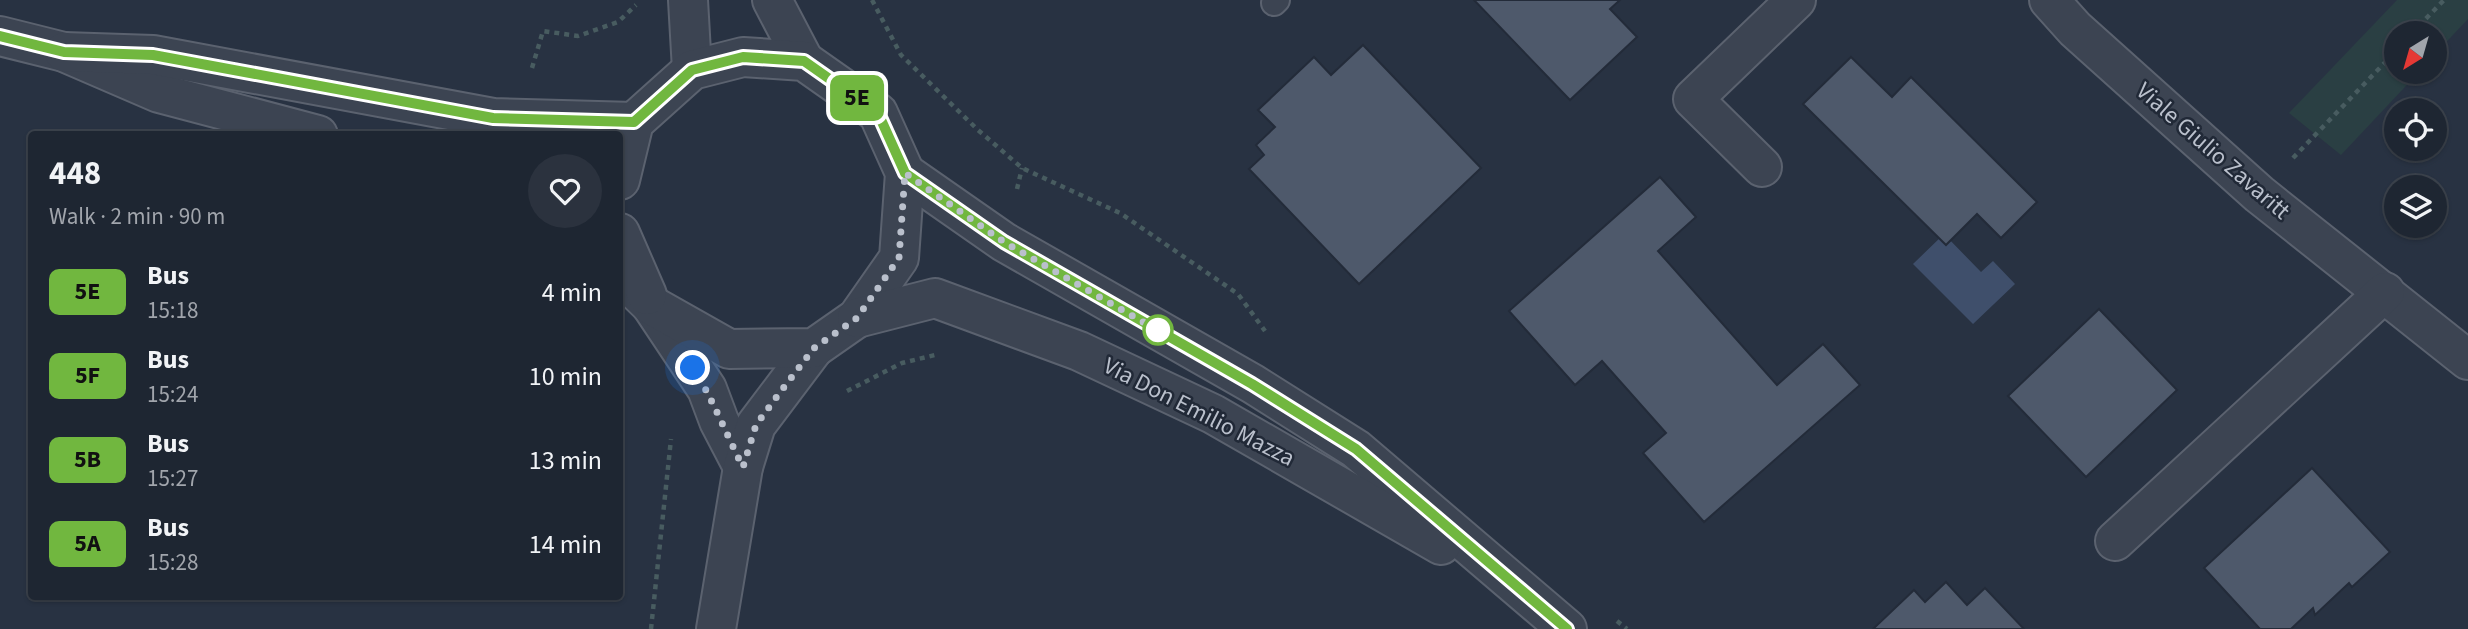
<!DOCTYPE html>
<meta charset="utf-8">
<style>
body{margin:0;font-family:"Source Sans 3",sans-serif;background:#2b323e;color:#f1f3f6;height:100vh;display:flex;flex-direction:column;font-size:26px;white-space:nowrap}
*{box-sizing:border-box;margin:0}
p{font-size:23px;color:#a1a5ac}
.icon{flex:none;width:38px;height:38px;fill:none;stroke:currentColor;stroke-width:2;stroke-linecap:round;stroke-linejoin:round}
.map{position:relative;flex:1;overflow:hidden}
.sheet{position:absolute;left:28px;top:131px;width:595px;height:469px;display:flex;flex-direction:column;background:#1e2632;border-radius:7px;box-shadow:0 2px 5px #0004,0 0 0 2px #3c434d}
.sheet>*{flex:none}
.badge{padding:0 14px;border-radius:10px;font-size:24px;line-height:46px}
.needle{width:46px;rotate:217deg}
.controls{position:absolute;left:2384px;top:21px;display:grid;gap:14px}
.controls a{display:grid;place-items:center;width:63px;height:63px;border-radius:50%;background:#1e2632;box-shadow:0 2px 5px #0004,0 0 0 2px #3c434d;font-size:35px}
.you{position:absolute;width:35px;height:35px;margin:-18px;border:5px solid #fff;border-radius:50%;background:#1a73e8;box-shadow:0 0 0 10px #1a73e833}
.map>.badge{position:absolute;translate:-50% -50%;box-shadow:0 0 0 4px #fff}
.round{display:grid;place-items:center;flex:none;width:74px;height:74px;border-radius:37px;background:#2b323e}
.overview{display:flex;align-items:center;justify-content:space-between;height:119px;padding:0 21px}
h1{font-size:33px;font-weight:700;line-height:52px}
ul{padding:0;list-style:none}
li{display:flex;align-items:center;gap:21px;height:84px;padding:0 21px}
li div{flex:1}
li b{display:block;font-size:26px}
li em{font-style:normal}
li .badge{min-width:77px;font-weight:700;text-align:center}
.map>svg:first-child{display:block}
.green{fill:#2a3f43}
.water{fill:#3f4f6b}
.building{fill:#4e596b;stroke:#232b39;stroke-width:2}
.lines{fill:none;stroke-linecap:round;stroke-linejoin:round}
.service-casing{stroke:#5b626f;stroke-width:28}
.minor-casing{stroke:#5b626f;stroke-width:42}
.tertiary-casing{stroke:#5b626f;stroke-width:42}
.path{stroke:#485c60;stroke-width:4.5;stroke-dasharray:5 5;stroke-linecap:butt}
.service{stroke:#3c4452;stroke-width:24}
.minor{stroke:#3c4452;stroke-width:38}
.tertiary{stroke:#3c4452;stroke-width:38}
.line-casing{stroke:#fff;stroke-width:16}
.line{stroke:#71b73f;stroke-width:10}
.walk{stroke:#bac0cc;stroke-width:7;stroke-dasharray:0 12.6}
.stop-dot{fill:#fff;stroke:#71b73f;stroke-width:3.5}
.labels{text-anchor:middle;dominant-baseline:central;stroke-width:5;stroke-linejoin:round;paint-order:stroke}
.street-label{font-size:24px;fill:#bac0cc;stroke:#212937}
</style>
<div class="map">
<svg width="2468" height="629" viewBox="0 0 2468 629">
<rect width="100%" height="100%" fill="#283242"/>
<path class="green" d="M 2397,0 L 2468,0 L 2468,19 L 2434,55 L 2434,33 L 2396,33 L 2396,72 L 2419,72 L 2341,155 L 2289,113 Z"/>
<path class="water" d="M 1944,234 L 1981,272 L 1993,261 L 2015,284 L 1973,324 L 1913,264 Z"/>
<g class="building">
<path d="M 1474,0 L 1620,0 L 1610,9 L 1637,37 L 1570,100 Z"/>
<path d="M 1363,45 L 1481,168 L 1359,284 L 1249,169 L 1264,155 L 1256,145 L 1275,127 L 1258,110 L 1314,57 L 1331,75 Z"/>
<path d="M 1851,57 L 1892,97 L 1911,77 L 2037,202 L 2001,238 L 1977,214 L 1946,245 L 1803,104 Z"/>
<path d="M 1660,177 L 1696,217 L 1658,251 L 1777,385 L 1823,344 L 1860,385 L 1704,522 L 1643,453 L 1666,433 L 1602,361 L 1575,385 L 1509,311 Z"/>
<path d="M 2099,309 L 2177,390 L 2086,477 L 2008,396 Z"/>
<path d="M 2312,468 L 2390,552 L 2352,587 L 2349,583 L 2315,615 L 2313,608 L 2291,629 L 2260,629 L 2204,568 Z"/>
<path d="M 1946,582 L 1967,605 L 1985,588 L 2024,629 L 1873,629 L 1914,590 L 1925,602 Z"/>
</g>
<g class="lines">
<defs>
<path id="service" d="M 1274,3 L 1277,0"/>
<g id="minor">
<path d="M 688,0 L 692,70"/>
<path d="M 772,0 L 804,61"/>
<path d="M 2049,0 L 2075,29 L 2259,194 L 2468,360"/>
<path d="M 1762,167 L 1693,99 L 1796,0"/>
<path d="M 651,305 L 707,389 L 719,421 L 743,467"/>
<path d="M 2115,541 L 2385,292"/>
<path d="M 716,629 L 743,467 L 756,425 L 814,348"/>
</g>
<g id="tertiary">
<path d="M 0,36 L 64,52 L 159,93 L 318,135"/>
<path d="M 64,52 L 153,55 L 493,118 L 634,122"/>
<path d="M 905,173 L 1004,242 L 1253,384 L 1356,449 L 1567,629"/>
<path d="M 620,180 L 634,122 L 692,70 L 743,57 L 804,61 L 878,113 L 905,173 L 899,258 L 857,318 L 814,348 L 729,349 L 651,305 L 620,275"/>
<path d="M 620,233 L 647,295"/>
<path d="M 857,318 L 935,298 L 1079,351 L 1213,414 L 1441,545"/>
</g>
</defs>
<use href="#service" class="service-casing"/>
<use href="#minor" class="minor-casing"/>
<use href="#tertiary" class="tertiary-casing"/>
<g class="path">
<path d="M 872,0 L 901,55 L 978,130 L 1022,168 L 1120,213 L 1238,294 L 1265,331"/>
<path d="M 2412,33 L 2444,0"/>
<path d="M 532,68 L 543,31 L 578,36 L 618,22 L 636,5"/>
<path d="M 2293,158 L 2396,51"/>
<path d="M 1017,189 L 1022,168"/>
<path d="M 847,391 L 902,363 L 939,354"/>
<path d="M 1617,621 L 1627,629"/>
<path d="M 651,629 L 671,439"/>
</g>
<use href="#service" class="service"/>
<use href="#minor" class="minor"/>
<use href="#tertiary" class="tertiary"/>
</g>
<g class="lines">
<defs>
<path id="line" d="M 0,36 L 64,52 L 153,55 L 493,118 L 634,122 L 692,70 L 743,57 L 804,61 L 878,113 L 905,173 L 1004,242 L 1252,384 L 1356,449 L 1567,629"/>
</defs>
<use href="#line" class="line-casing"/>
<use href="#line" class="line"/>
<path class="walk" d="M 693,368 C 713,399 726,434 743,467 L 756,425 L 781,391 L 814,348 L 857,318 L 899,258 L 905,173 L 1004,242 L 1164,334 L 1158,330"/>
</g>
<circle class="stop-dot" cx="1158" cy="330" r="14"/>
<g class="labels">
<g class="street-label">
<text transform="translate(2213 151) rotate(41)">Viale Giulio Zavaritt</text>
<text transform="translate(1199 412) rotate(27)">Via Don Emilio Mazza</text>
</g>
</g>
</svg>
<div class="controls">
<a><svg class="needle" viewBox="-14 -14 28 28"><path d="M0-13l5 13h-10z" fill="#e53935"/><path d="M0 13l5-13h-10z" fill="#a1a5ac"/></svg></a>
<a><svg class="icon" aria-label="locate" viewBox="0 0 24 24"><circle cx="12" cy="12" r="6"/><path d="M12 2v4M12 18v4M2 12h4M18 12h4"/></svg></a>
<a><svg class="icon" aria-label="layers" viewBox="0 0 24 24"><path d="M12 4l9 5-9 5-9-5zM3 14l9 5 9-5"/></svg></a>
</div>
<div class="you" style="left:693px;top:368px"></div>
<b class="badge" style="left:857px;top:98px;background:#71b73f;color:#111">5E</b>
<section class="sheet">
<div class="overview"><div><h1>448</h1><p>Walk · 2 min · 90 m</p></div><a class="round"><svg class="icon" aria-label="heart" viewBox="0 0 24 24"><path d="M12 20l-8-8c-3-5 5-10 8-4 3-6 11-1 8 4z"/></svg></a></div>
<ul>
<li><span class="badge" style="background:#71b73f;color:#111">5E</span><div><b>Bus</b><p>15:18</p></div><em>4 min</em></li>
<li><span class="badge" style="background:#71b73f;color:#111">5F</span><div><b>Bus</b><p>15:24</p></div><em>10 min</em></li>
<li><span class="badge" style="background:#71b73f;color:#111">5B</span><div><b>Bus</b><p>15:27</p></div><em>13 min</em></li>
<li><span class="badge" style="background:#71b73f;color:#111">5A</span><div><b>Bus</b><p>15:28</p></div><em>14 min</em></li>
</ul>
</section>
</div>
